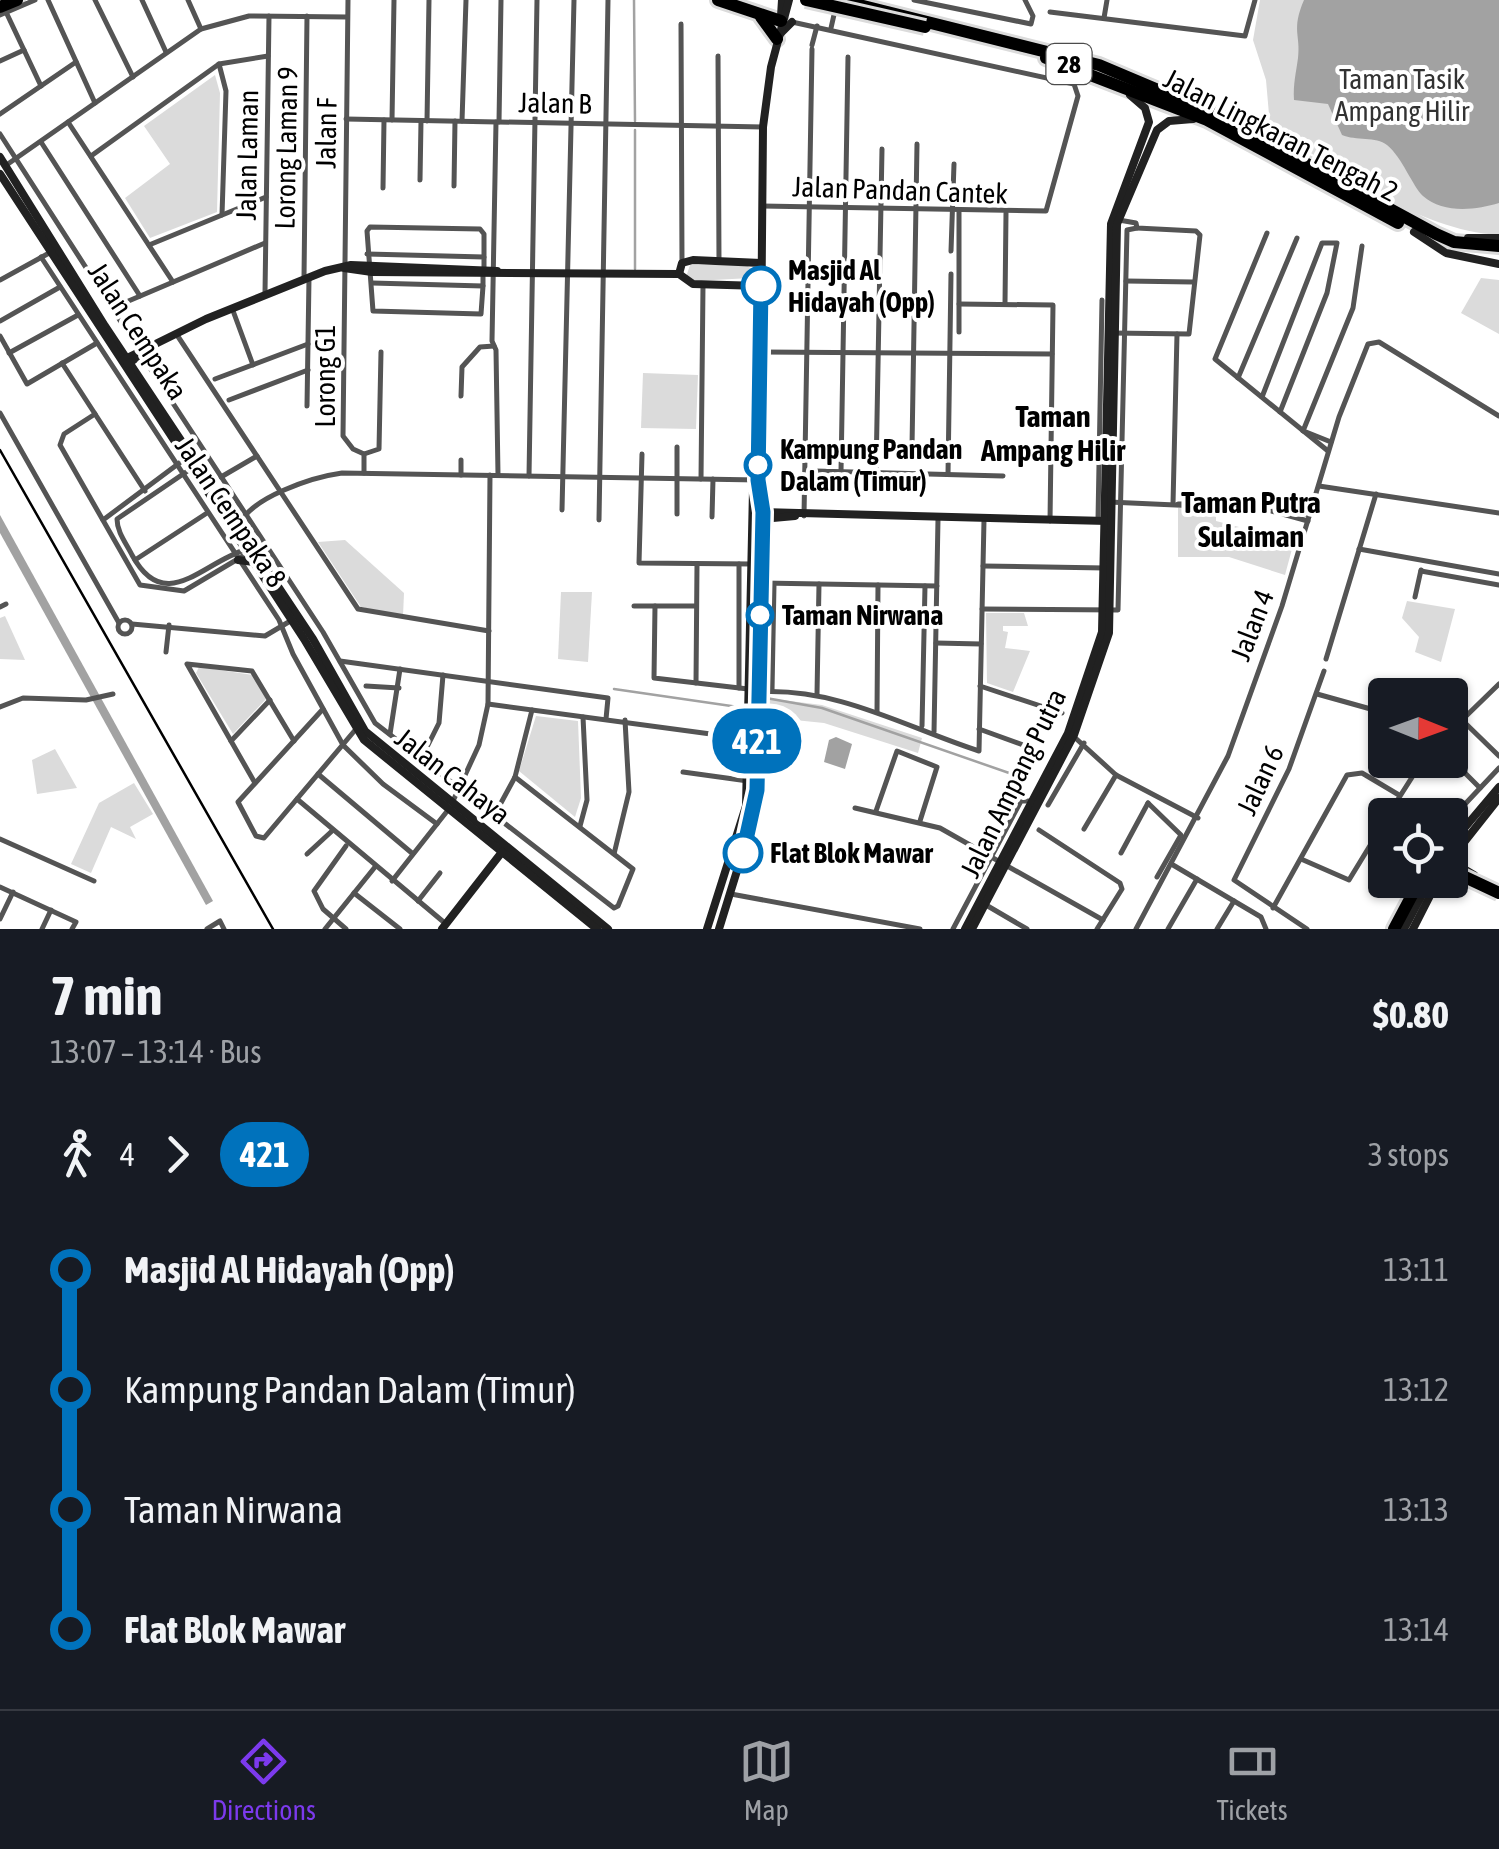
<!DOCTYPE html>
<meta charset="utf-8">
<style>
body{margin:0;font-family:"Asap Condensed",sans-serif;background:#242831;color:#f1f3f6;height:100vh;display:flex;flex-direction:column;font-size:38px;white-space:nowrap}
*{box-sizing:border-box;margin:0}
p{font-size:32px;color:#9ea1a6}
.icon{flex:none;width:55px;height:55px;fill:none;stroke:currentColor;stroke-width:2;stroke-linecap:round;stroke-linejoin:round}
.map{position:relative;height:929px;overflow:hidden}
.details{display:flex;flex-direction:column;background:#171b24;flex:1}
.details>*{flex:none}
.badge{padding:0 20px;border-radius:32px;font-size:35px;line-height:65px}
.needle{width:65px;rotate:91deg}
.tools{position:absolute;left:1368px;top:678px;display:grid;gap:20px}
.tools a{display:grid;place-items:center;width:100px;height:100px;border-radius:10px;background:#171b24;box-shadow:0 2px 8px #0004;font-size:50px}
.map>.badge{position:absolute;translate:-50% -50%;box-shadow:0 0 0 5px #fff}
.legs{display:flex;align-items:center;gap:15px;height:110px;padding:0 50px;font-size:32px}
.legs p{margin-inline-start:auto}
.headline{display:flex;align-items:center;justify-content:space-between;height:170px;padding:0 50px}
h1{font-size:55px;font-weight:700;line-height:75px}
ul{padding:0 50px;list-style:none}
li{display:flex;align-items:center;gap:35px;height:120px;font-size:38px}
li i{display:grid;place-items:center;width:15px;height:100%;margin:0 12px;background:currentColor}
li i::after{content:'';width:25px;height:25px;margin:-12px;border:8px solid;border-radius:50%;background:#171b24}
li p{margin-inline-start:auto}
li:first-child i{background:linear-gradient(#0000 50%,currentColor 0)}
li:last-child i{background:linear-gradient(currentColor 50%,#0000 0)}
.menu{display:flex;justify-content:space-around;align-items:center;height:140px;border-top:2px solid #363941;background:#171b24;font-size:28px;color:#9ea1a6}
.menu a{display:grid;justify-items:center;gap:5px}
.menu .on{color:#7c3aed}
.map>svg:first-child{display:block}
.green{fill:#dbdbdb}
.water{fill:#a2a2a2}
.lines{fill:none;stroke-linecap:round;stroke-linejoin:round}
.stream{stroke:#a2a2a2;stroke-width:2.5}
.highway-casing{stroke:#dbdbdb;stroke-width:18}
.street{stroke:#545454;stroke-width:5}
.secondary{stroke:#212121;stroke-width:8}
.highway{stroke:#000;stroke-width:12}
.tram{stroke:#000;stroke-width:2.5}
.highway-bridge-casing{stroke:#dbdbdb;stroke-width:18;stroke-linecap:butt}
.highway-bridge{stroke:#000;stroke-width:12}
.line-1-casing{stroke:#fff;stroke-width:22}
.line-1{stroke:#0072bc;stroke-width:15}
.stop-1-dot{fill:#fff;stroke:#0072bc;stroke-width:5}
.labels{text-anchor:middle;dominant-baseline:central;stroke-width:8;stroke-linejoin:round;paint-order:stroke}
.shield{fill:#fff;stroke:#4c4c4c;stroke-width:2.5}
.shield-label{font-size:25px;font-weight:bold;fill:#000}
.park-label{font-size:28px;fill:#323232;stroke:#fff}
.street-label{font-size:28px;fill:#000;stroke:#fff}
.stop-label{font-size:28px;font-weight:bold;fill:#000;stroke:#fff;text-anchor:start}
.neighbourhood-label{font-size:30px;font-weight:bold;fill:#000;stroke:#fff}
</style>
<div class="map">
<svg width="1499" height="929" viewBox="0 0 1499 929">
<rect width="100%" height="100%" fill="#fff"/>
<g class="green">
<path d="M 1260,0 L 1499,0 L 1499,235 C 1417,230 1338,170 1270,126 L 1266,80 L 1253,40 Z"/>
<path d="M 215,75 L 220,93 L 217,212 L 150,238 L 125,198 L 170,164 L 144,126 Z"/>
<path d="M 690,265 L 746,265 L 752,269 L 751,278 L 694,281 L 686,277 Z"/>
<path d="M 1481,278 L 1499,280 L 1499,334 L 1461,313 Z"/>
<path d="M 643,373 L 698,375 L 696,429 L 641,428 Z"/>
<path d="M 1178,508 L 1216,509 L 1216,521 L 1262,533 L 1261,539 L 1292,549 L 1285,575 L 1229,557 L 1178,557 Z"/>
<path d="M 345,540 L 404,593 L 403,616 L 361,607 L 318,542 Z"/>
<path d="M 561,592 L 592,592 L 588,662 L 558,659 Z"/>
<path d="M 1407,601 L 1455,609 L 1441,662 L 1415,652 L 1419,637 L 1402,618 Z"/>
<path d="M 986,613 L 1024,613 L 1028,626 L 1003,626 L 1003,631 L 1008,632 L 1005,648 L 1030,651 L 1013,692 L 987,683 Z"/>
<path d="M 5,616 L 25,660 L 0,659 L 0,618 Z"/>
<path d="M 199,667 L 253,675 L 266,699 L 233,734 L 196,673 Z"/>
<path d="M 766,698 L 822,705 L 922,738 L 918,753 L 824,723 L 765,717 Z"/>
<path d="M 536,716 L 578,721 L 581,798 L 575,817 L 519,771 Z"/>
<path d="M 55,749 L 77,788 L 37,794 L 32,760 Z"/>
<path d="M 134,783 L 153,814 L 130,827 L 136,839 L 111,827 L 91,873 L 71,864 L 99,803 Z"/>
</g>
<g class="water">
<path d="M 1304,0 L 1499,0 L 1499,203 C 1476,210 1443,214 1423,196 C 1413,187 1402,157 1387,145 C 1376,136 1356,141 1342,135 L 1328,104 L 1294,100 C 1293,84 1296,73 1298,58 C 1301,35 1291,30 1304,0 Z"/>
<path d="M 0,515 L 213,901 L 206,905 L 0,533 Z"/>
<path d="M 836,737 L 852,744 L 845,769 L 824,762 L 829,740 Z"/>
</g>
<g class="lines">
<g class="stream">
<path d="M 634,0 L 635,121"/>
<path d="M 635,269 L 635,130"/>
<path d="M 614,689 L 745,708"/>
<path d="M 766,698 L 822,708 L 1012,774"/>
</g>
<defs>
<g id="highway">
<path d="M 718,0 L 781,21"/>
<path d="M 839,0 L 1099,65 L 1215,114 L 1436,234 L 1454,242 L 1499,246"/>
<path d="M 0,7 L 17,0"/>
<path d="M 761,17 L 777,39"/>
<path d="M 1046,58 L 1207,120 L 1398,223"/>
<path d="M 1435,887 L 1446,880"/>
<path d="M 1394,929 L 1420,880"/>
</g>
</defs>
<use href="#highway" class="highway-casing"/>
<g class="street">
<path d="M 48,0 L 95,103"/>
<path d="M 95,0 L 133,77"/>
<path d="M 142,0 L 166,52"/>
<path d="M 188,0 L 201,29"/>
<path d="M 348,0 L 343,436 L 353,449 L 364,454 L 364,473"/>
<path d="M 914,0 L 1031,24 L 1033,16 L 1025,0"/>
<path d="M 6,12 L 41,86"/>
<path d="M 1050,12 L 1245,36 L 1255,0"/>
<path d="M 0,15 L 35,0"/>
<path d="M 1104,18 L 1107,0"/>
<path d="M 681,24 L 682,263"/>
<path d="M 831,28 L 836,6"/>
<path d="M 812,45 L 817,26"/>
<path d="M 718,56 L 719,261"/>
<path d="M 0,61 L 24,50"/>
<path d="M 219,64 L 226,91 L 222,215"/>
<path d="M 0,114 L 76,62"/>
<path d="M 346,119 L 763,127"/>
<path d="M 392,120 L 394,0"/>
<path d="M 427,121 L 429,0"/>
<path d="M 462,121 L 466,0"/>
<path d="M 68,122 L 173,282"/>
<path d="M 496,122 L 492,341 L 496,350 L 498,475"/>
<path d="M 499,122 L 501,0"/>
<path d="M 0,134 L 139,350"/>
<path d="M 41,142 L 140,296"/>
<path d="M 91,156 L 219,64 L 268,56"/>
<path d="M 5,166 L 201,29 L 249,16 L 347,17"/>
<path d="M 420,180 L 421,121"/>
<path d="M 454,186 L 455,121"/>
<path d="M 383,188 L 384,120"/>
<path d="M 762,206 L 1046,211 L 1078,96 L 1074,84 L 792,22"/>
<path d="M 959,212 L 959,332"/>
<path d="M 1267,233 L 1215,359 L 1328,451"/>
<path d="M 149,245 L 266,197"/>
<path d="M 951,251 L 954,164"/>
<path d="M 367,254 L 484,257 L 484,267"/>
<path d="M 41,257 L 279,620 L 293,654 L 343,745 L 383,784 L 437,824"/>
<path d="M 304,278 L 307,16"/>
<path d="M 0,280 L 51,252"/>
<path d="M 1126,281 L 1193,282"/>
<path d="M 372,283 L 483,286 L 483,274"/>
<path d="M 483,286 L 481,314 L 373,311 L 367,231 L 370,227 L 480,229 L 484,234 L 484,257"/>
<path d="M 265,293 L 269,16"/>
<path d="M 959,304 L 1053,305 L 1050,521"/>
<path d="M 1005,304 L 1006,213"/>
<path d="M 112,308 L 265,243"/>
<path d="M 232,308 L 253,365"/>
<path d="M 0,321 L 60,287"/>
<path d="M 1112,333 L 1189,334 L 1200,235 L 1196,231 L 1137,228 L 1136,223 L 1119,220"/>
<path d="M 177,335 L 358,609 L 489,631"/>
<path d="M 0,336 L 27,384 L 97,343"/>
<path d="M 760,352 L 1052,354"/>
<path d="M 9,353 L 78,315"/>
<path d="M 142,356 L 323,632 L 375,723 L 614,908 L 618,906 L 633,869 L 515,777"/>
<path d="M 62,363 L 145,491"/>
<path d="M 1238,378 L 1297,238"/>
<path d="M 215,379 L 308,344"/>
<path d="M 461,396 L 462,367 L 480,347 L 494,346"/>
<path d="M 1262,397 L 1322,243 L 1337,243 L 1327,293 L 1280,412"/>
<path d="M 229,400 L 308,370"/>
<path d="M 307,406 L 309,278"/>
<path d="M 0,413 L 119,623"/>
<path d="M 95,414 L 64,434 L 60,445 L 140,585 L 184,591 L 248,553"/>
<path d="M 1303,431 L 1353,308 L 1362,246"/>
<path d="M 1306,432 L 1331,442"/>
<path d="M 677,447 L 677,514"/>
<path d="M 912,447 L 917,144"/>
<path d="M 364,454 L 379,449 L 381,352"/>
<path d="M 642,454 L 639,563 L 752,564"/>
<path d="M 192,468 L 117,519 C 117,532 126,543 132,555 C 165,616 203,562 245,550"/>
<path d="M 841,472 L 848,57"/>
<path d="M 876,473 L 882,149"/>
<path d="M 948,474 L 951,274"/>
<path d="M 461,475 L 461,460"/>
<path d="M 529,476 L 537,0"/>
<path d="M 221,477 L 257,456"/>
<path d="M 805,477 L 815,471 L 1003,476"/>
<path d="M 701,479 L 703,285"/>
<path d="M 1319,486 L 1499,513"/>
<path d="M 1109,502 L 1264,509 L 1308,521"/>
<path d="M 1173,504 L 1177,334"/>
<path d="M 1178,504 L 1261,503 L 1310,515"/>
<path d="M 562,510 L 574,0"/>
<path d="M 804,516 L 812,49"/>
<path d="M 712,517 L 713,479"/>
<path d="M 103,520 L 186,458"/>
<path d="M 599,520 L 608,0"/>
<path d="M 1098,520 L 1102,300"/>
<path d="M 239,525 C 251,497 313,477 342,473 L 758,480"/>
<path d="M 1359,549 L 1499,574"/>
<path d="M 135,560 L 207,513"/>
<path d="M 983,566 L 1105,568"/>
<path d="M 1421,571 L 1499,585"/>
<path d="M 761,583 L 937,586"/>
<path d="M 1415,597 L 1421,570"/>
<path d="M 634,606 L 696,606"/>
<path d="M 655,606 L 654,678 L 748,689"/>
<path d="M 0,607 L 6,604"/>
<path d="M 982,609 L 1118,610 L 1127,230 L 1137,228"/>
<circle cx="125" cy="627" r="7"/>
<path d="M 132,624 L 265,636 L 292,620"/>
<path d="M 936,643 L 981,644"/>
<path d="M 166,652 L 169,625"/>
<path d="M 1326,659 L 1376,494"/>
<path d="M 340,661 L 608,698 L 606,719"/>
<path d="M 696,683 L 697,564"/>
<path d="M 1499,684 L 1462,720 L 1499,756"/>
<path d="M 366,686 L 399,688"/>
<path d="M 980,686 L 1062,713"/>
<path d="M 739,688 L 739,564"/>
<path d="M 772,691 L 774,584"/>
<path d="M 758,692 C 838,687 907,728 979,751 L 984,520"/>
<path d="M 817,694 L 819,584"/>
<path d="M 1317,694 L 1385,713"/>
<path d="M 488,704 L 748,739"/>
<path d="M 0,707 L 23,698 L 86,700 L 113,694"/>
<path d="M 323,709 L 238,802 L 256,836 L 264,838 L 356,729"/>
<path d="M 877,712 L 878,585"/>
<path d="M 922,726 L 925,586"/>
<path d="M 979,729 L 1037,750"/>
<path d="M 934,732 L 938,519"/>
<path d="M 390,734 L 400,669"/>
<path d="M 1071,734 L 1116,775 L 1198,818"/>
<path d="M 231,741 L 270,700"/>
<path d="M 422,757 L 439,723 L 443,675"/>
<path d="M 1450,758 L 1480,788"/>
<path d="M 683,772 L 748,781"/>
<path d="M 318,774 L 413,854"/>
<path d="M 255,783 L 187,664 L 252,671 L 294,741"/>
<path d="M 297,799 L 446,924"/>
<path d="M 453,801 L 479,745 L 488,704 L 490,475"/>
<path d="M 1148,803 L 1181,835 L 1157,877"/>
<path d="M 1048,805 L 1084,743"/>
<path d="M 855,808 L 940,828 L 1103,920"/>
<path d="M 876,811 L 897,751 L 937,767 L 920,821"/>
<path d="M 495,814 L 515,777 L 532,710"/>
<path d="M 1388,815 L 1423,760"/>
<path d="M 1450,820 L 1499,768"/>
<path d="M 580,826 L 587,800 L 583,717"/>
<path d="M 1084,829 L 1116,775"/>
<path d="M 1039,830 L 1120,883 L 1122,889 L 1097,929"/>
<path d="M 0,839 L 94,881"/>
<path d="M 346,846 L 314,891 L 323,909 L 346,929"/>
<path d="M 1121,853 L 1148,803"/>
<path d="M 307,854 L 332,831"/>
<path d="M 614,854 L 629,792 L 625,720"/>
<path d="M 1301,859 L 1349,880 L 1385,821"/>
<path d="M 1173,865 L 1261,917 L 1266,929"/>
<path d="M 392,881 L 448,810"/>
<path d="M 0,887 L 76,922 L 72,929"/>
<path d="M 354,893 L 400,929"/>
<path d="M 731,894 L 920,929"/>
<path d="M 418,901 L 440,873"/>
<path d="M 986,905 L 1027,929"/>
<path d="M 1273,908 L 1347,775 L 1362,773 L 1399,795"/>
<path d="M 0,919 L 13,892"/>
<path d="M 42,929 L 51,910"/>
<path d="M 207,929 L 220,921 L 224,929"/>
<path d="M 325,929 L 375,867"/>
<path d="M 953,929 L 1021,801 L 1031,801"/>
<path d="M 1136,929 L 1228,756 L 1282,606 L 1339,417 L 1368,344 L 1379,342 L 1499,416"/>
<path d="M 1168,929 L 1197,879"/>
<path d="M 1217,929 L 1234,901"/>
<path d="M 1307,929 L 1234,880 L 1289,769 L 1324,671"/>
</g>
<g class="secondary">
<path d="M 781,16 L 782,0"/>
<path d="M 779,35 L 792,22"/>
<path d="M 0,157 L 105,326 L 313,639 L 365,731 L 608,929"/>
<path d="M 0,174 L 304,639 L 364,740 L 597,929"/>
<path d="M 1414,232 L 1446,253 L 1499,264"/>
<path d="M 1468,238 L 1499,238"/>
<path d="M 344,268 L 372,272 L 679,274 L 693,284 L 761,286"/>
<path d="M 679,274 L 682,263 L 693,260 L 761,263"/>
<path d="M 123,360 L 206,319 L 325,271 L 351,265 L 497,271"/>
<path d="M 128,364 L 152,346"/>
<path d="M 758,512 L 1107,521"/>
<path d="M 761,519 L 795,516"/>
<path d="M 238,560 L 254,562"/>
<path d="M 1450,845 L 1499,787"/>
<path d="M 1458,854 L 1457,865 L 1474,875"/>
<path d="M 1450,860 L 1499,798"/>
<path d="M 442,929 L 502,852"/>
<path d="M 707,929 L 746,806 L 753,490 L 758,480"/>
<path d="M 719,929 L 753,819 L 757,790 L 763,127 L 771,67 L 789,0"/>
<path d="M 965,929 L 1068,733 L 1102,632 L 1111,224 L 1149,122 L 1145,108 L 1130,95"/>
<path d="M 972,929 L 1074,735 L 1109,633 L 1117,224 L 1157,130 L 1169,121 L 1193,119"/>
<path d="M 1404,929 L 1430,880"/>
<path d="M 1413,929 L 1436,884"/>
</g>
<use href="#highway" class="highway"/>
<path class="tram" d="M 0,450 L 273,929"/>
<defs>
<g id="highway-bridge">
<path d="M 806,0 L 925,27"/>
<path d="M 1450,870 L 1499,893"/>
</g>
</defs>
<use href="#highway-bridge" class="highway-bridge-casing"/>
<use href="#highway-bridge" class="highway-bridge"/>
</g>
<g class="lines">
<defs>
<path id="line-1" d="M 743,853 L 757,790 L 763,512 L 758,480 L 761,286"/>
</defs>
<use href="#line-1" class="line-1-casing"/>
<use href="#line-1" class="line-1"/>
</g>
<g class="stop-1-dot">
<circle cx="761" cy="286" r="18"/>
<circle cx="758" cy="465" r="12"/>
<circle cx="760" cy="615" r="12"/>
<circle cx="743" cy="853" r="18"/>
</g>
<g class="labels">
<rect class="shield" x="1046.5" y="44" width="45" height="40" rx="8"/>
<g class="shield-label">
<text x="1069" y="64">28</text>
</g>
<g class="park-label">
<text x="1402" y="79">Taman Tasik<tspan x="1402" dy="32">Ampang Hilir</tspan></text>
</g>
<g class="street-label">
<text transform="translate(555 103) rotate(1)">Jalan B</text>
<text transform="translate(326 133) rotate(-89)">Jalan F</text>
<text transform="translate(1281 135) rotate(27)">Jalan Lingkaran Tengah 2</text>
<text transform="translate(286 148) rotate(-89)">Lorong Laman 9</text>
<text transform="translate(247 155) rotate(-89)">Jalan Laman</text>
<text transform="translate(900 190) rotate(2)">Jalan Pandan Cantek</text>
<text transform="translate(138 331) rotate(57)">Jalan Cempaka</text>
<text transform="translate(325 376) rotate(-90)">Lorong G1</text>
<text transform="translate(231 512) rotate(56)">Jalan Cempaka 8</text>
<text transform="translate(1252 625) rotate(-69)">Jalan 4</text>
<text transform="translate(453 776) rotate(38)">Jalan Cahaya</text>
<text transform="translate(1260 780) rotate(-65)">Jalan 6</text>
<text transform="translate(1013 783) rotate(-64)">Jalan Ampang Putra</text>
</g>
<g class="stop-label">
<text x="788" y="270">Masjid Al<tspan x="788" dy="32">Hidayah (Opp)</tspan></text>
<text x="780" y="449">Kampung Pandan<tspan x="780" dy="32">Dalam (Timur)</tspan></text>
<text x="782" y="615">Taman Nirwana</text>
<text x="770" y="853">Flat Blok Mawar</text>
</g>
<g class="neighbourhood-label">
<text x="1053" y="416">Taman<tspan x="1053" dy="34">Ampang Hilir</tspan></text>
<text x="1251" y="502">Taman Putra<tspan x="1251" dy="34">Sulaiman</tspan></text>
</g>
</g>
</svg>
<div class="tools">
<a><svg class="needle" viewBox="-14 -14 28 28"><path d="M0-13l5 13h-10z" fill="#e53935"/><path d="M0 13l5-13h-10z" fill="#9ea1a6"/></svg></a>
<a><svg class="icon" aria-label="locate" viewBox="0 0 24 24"><circle cx="12" cy="12" r="6"/><path d="M12 2v4M12 18v4M2 12h4M18 12h4"/></svg></a>
</div>
<b class="badge" style="left:757px;top:741px;background:#0072bc;color:#fff">421</b>
</div>
<section class="details">
<div class="headline"><div><h1>7 min</h1><p>13:07 – 13:14 · Bus</p></div><b>$0.80</b></div>
<div class="legs"><svg class="icon" aria-label="walk" viewBox="0 0 24 24"><circle cx="13" cy="4" r="2"/><path d="M13 8l-2 6 4 7M11 14l-3 7M7 12l3-4h3l4 4"/></svg>4<svg class="icon" aria-label="forward" viewBox="0 0 24 24"><path d="M9 5l7 7-7 7"/></svg><b class="badge" style="background:#0072bc;color:#fff">421</b><p>3 stops</p></div>
<ul>
<li><i style="color:#0072bc"></i><b>Masjid Al Hidayah (Opp)</b><p>13:11</p></li>
<li><i style="color:#0072bc"></i><span>Kampung Pandan Dalam (Timur)</span><p>13:12</p></li>
<li><i style="color:#0072bc"></i><span>Taman Nirwana</span><p>13:13</p></li>
<li><i style="color:#0072bc"></i><b>Flat Blok Mawar</b><p>13:14</p></li>
</ul>
</section>
<nav class="menu">
<a class="on"><svg class="icon" aria-label="directions" viewBox="0 0 24 24"><path d="M12 3l9 9-9 9-9-9zM9 14v-3h6M13 9l2 2-2 2"/></svg>Directions</a>
<a><svg class="icon" aria-label="map" viewBox="0 0 24 24"><path d="M3 6l6-2 6 2 6-2v14l-6 2-6-2-6 2zM9 4v14M15 6v14"/></svg>Map</a>
<a><svg class="icon" aria-label="tickets" viewBox="0 0 24 24"><path d="M3 7h18v10H3zM15 7v10"/></svg>Tickets</a>
</nav>
